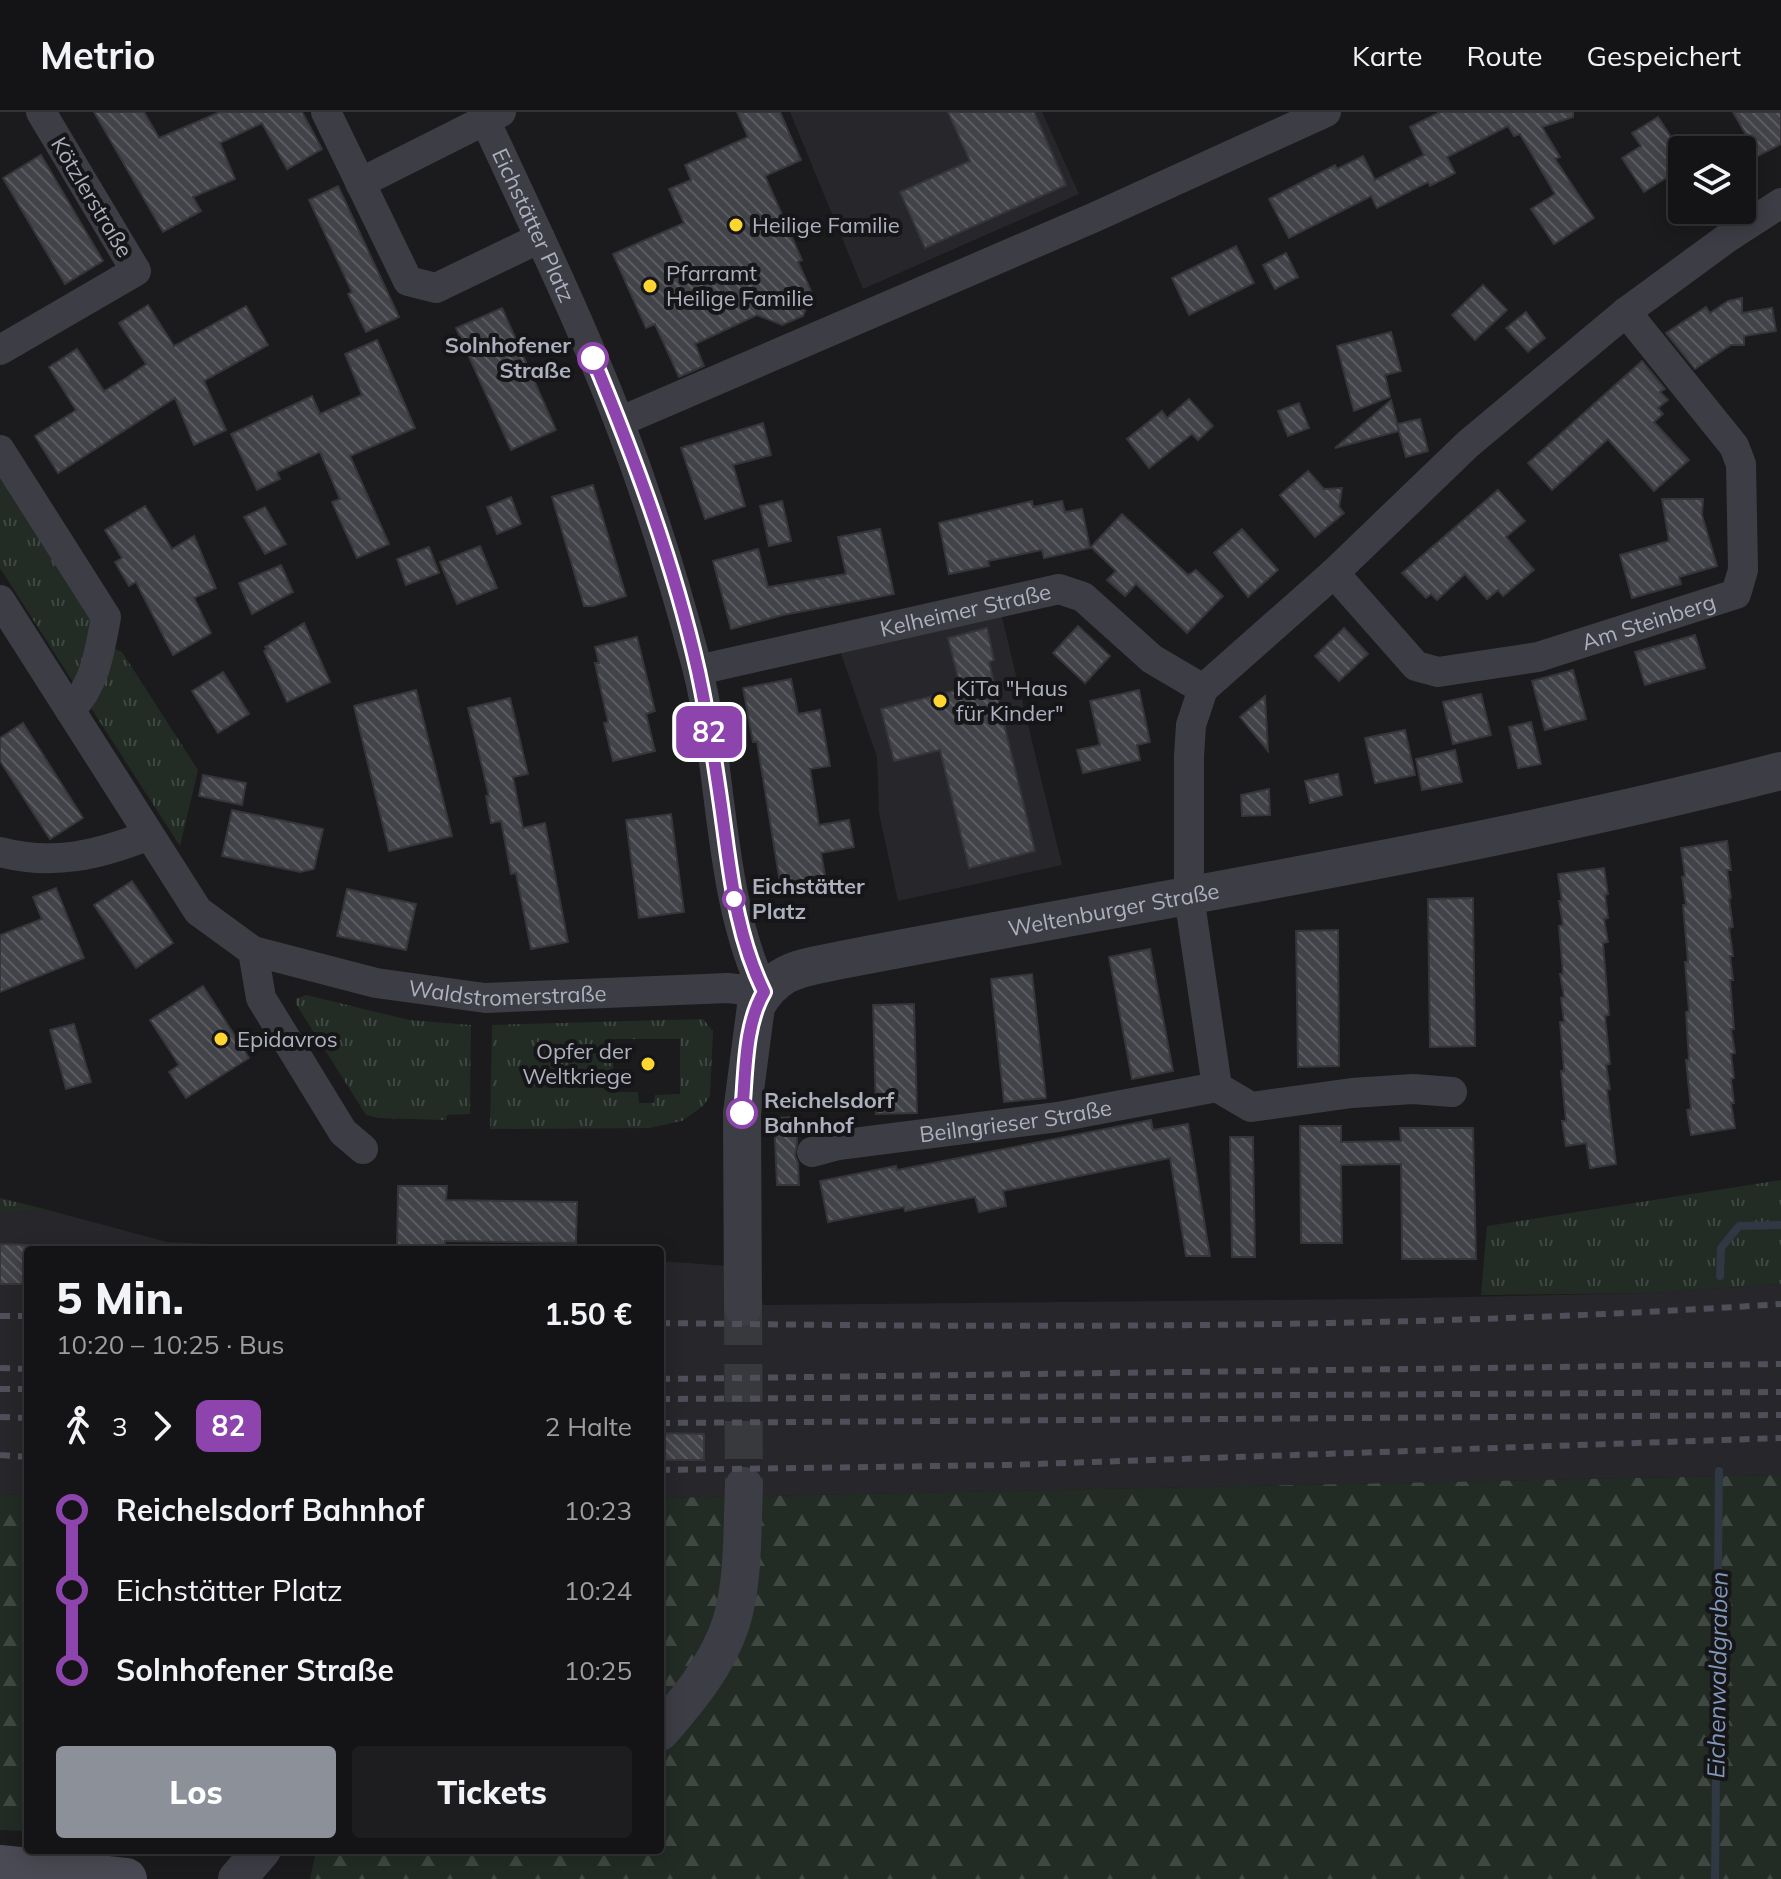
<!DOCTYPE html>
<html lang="de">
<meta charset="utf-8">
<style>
body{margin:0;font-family:Mulish,sans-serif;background:#1d1d1f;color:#f1f3f6;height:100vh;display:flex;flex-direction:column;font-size:30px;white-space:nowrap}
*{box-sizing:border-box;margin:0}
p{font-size:26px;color:#9d9ea1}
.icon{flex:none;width:44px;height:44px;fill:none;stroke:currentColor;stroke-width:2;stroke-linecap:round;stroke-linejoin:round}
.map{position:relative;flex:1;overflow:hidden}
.side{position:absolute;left:24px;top:1134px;width:640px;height:608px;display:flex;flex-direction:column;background:#141416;border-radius:8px;box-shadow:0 4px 20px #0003,0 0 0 2px #333335}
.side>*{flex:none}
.badge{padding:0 16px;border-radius:12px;font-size:28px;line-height:52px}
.controls{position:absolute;left:1668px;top:24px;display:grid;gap:16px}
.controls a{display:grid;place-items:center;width:88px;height:88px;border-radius:8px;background:#141416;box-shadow:0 4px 20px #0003,0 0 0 2px #333335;font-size:40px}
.map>.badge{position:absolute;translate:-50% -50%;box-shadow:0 0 0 4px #fff}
.legs{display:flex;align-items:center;gap:12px;height:88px;padding:0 32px;font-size:26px}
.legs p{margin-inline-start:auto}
.headline{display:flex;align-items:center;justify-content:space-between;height:136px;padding:0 32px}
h1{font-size:44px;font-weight:800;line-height:60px}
.primary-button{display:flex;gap:16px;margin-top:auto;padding:16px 32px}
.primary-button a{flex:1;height:92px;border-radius:8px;background:#8c9099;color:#fff;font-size:32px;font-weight:800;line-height:92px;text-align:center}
.primary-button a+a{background:#1d1d1f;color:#f1f3f6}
ul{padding:0 32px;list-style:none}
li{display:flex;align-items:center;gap:28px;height:80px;font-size:30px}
li i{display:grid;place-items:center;width:12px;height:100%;margin:0 10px;background:currentColor}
li i::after{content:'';width:20px;height:20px;margin:-10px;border:6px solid;border-radius:50%;background:#141416}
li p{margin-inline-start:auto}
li:first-child i{background:linear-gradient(#0000 50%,currentColor 0)}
li:last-child i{background:linear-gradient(currentColor 50%,#0000 0)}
header{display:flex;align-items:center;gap:48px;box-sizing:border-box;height:112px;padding:0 40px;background:#141416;border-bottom:2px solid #333335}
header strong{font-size:38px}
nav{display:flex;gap:44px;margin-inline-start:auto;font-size:28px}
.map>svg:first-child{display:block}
.built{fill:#27272b}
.grass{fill:url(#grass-tufts);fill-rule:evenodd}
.forest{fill:url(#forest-firs)}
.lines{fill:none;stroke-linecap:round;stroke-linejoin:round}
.stream{stroke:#2f3843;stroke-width:8}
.building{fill:url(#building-back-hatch);stroke:#35353a;stroke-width:2}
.tertiary-tunnel{stroke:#38393d;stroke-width:38;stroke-dasharray:38 19;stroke-linecap:butt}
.minor{stroke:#3d3e45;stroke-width:30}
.tertiary{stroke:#3d3e45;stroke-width:38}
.secondary{stroke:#494a53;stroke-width:42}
.rail{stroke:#4e4f58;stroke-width:6;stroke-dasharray:10 8;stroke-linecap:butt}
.line-1-casing{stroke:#fff;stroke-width:18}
.line-1{stroke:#8e44ad;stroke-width:12}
.poi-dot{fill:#ffd531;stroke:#161619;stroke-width:3}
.stop-1-dot{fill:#fff;stroke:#8e44ad;stroke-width:4}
.labels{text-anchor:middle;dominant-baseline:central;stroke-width:8;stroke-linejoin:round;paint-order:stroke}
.street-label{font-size:22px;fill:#adb0be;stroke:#161619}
.poi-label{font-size:22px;fill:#adb0be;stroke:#161619;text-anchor:start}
.stop-label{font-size:22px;font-weight:bold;fill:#adb0be;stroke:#161619;text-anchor:start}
.water-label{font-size:24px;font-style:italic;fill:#8298ba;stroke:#161619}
</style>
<header>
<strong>Metrio</strong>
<nav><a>Karte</a><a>Route</a><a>Gespeichert</a></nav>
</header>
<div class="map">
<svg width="1781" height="1767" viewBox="0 0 1781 1767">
<defs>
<pattern id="grass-tufts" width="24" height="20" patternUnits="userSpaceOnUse" patternTransform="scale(2)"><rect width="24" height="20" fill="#222c25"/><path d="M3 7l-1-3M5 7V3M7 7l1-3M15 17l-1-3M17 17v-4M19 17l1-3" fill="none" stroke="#3f4843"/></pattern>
<pattern id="forest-firs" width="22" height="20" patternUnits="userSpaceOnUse" patternTransform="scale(2)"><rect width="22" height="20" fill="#222c25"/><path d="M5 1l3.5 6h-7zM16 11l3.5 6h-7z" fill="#3f4843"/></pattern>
<pattern id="building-back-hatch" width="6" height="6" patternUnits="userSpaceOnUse" patternTransform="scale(2)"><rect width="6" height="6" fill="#424348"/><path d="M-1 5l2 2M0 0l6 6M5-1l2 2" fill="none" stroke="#5b5c61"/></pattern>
</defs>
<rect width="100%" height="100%" fill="#1b1b1d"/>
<g class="built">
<path d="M 790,0 L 1042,0 L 1079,82 L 863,177 Z"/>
<path d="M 1000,497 L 1062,753 L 898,789 L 879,701 L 877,645 L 838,533 Z"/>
<path d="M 48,1098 L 167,1130 L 342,1138 L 28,1138 L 28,1383 L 0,1382 L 0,1101 Z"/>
<path d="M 660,1149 L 756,1156 L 763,1193 L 1369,1187 L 1653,1181 L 1781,1172 L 1781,1363 L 660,1386 Z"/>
</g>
<g class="grass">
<path d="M 0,353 L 95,505 L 75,573 L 0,456 Z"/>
<path d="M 115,537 L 122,540 L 198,658 L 180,734 L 91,596 Z"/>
<path d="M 306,883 L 409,908 L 471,913 L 470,1002 L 447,1003 L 446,1008 L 379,1006 L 366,1003 L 296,892 L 296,887 Z"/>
<path d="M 703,907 L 713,919 L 710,984 L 703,994 L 682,1009 L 649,1016 L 490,1017 L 492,913 ZM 613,927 L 680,927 L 680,982 L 655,983 L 654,991 L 639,991 L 638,980 L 613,980 Z"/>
<path d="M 1781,1068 L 1781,1172 L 1653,1181 L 1481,1183 L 1487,1114 Z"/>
<path d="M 0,1086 L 48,1098 L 0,1101 Z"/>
</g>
<g class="forest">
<path d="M 1781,1363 L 1781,1767 L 310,1767 L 316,1738 L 660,1738 L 660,1386 Z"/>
<path d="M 0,1382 L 28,1383 L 28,1719 L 0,1718 Z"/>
</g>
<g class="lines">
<g class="stream">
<path d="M 1720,1164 L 1721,1136 L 1739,1114 L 1781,1113"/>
<path d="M 1715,1767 L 1719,1359"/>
</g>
</g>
<g class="building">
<path d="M 94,0 L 144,0 L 159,26 L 220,0 L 302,0 L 322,37 L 287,57 L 262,11 L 220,31 L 235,67 L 193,85 L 201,99 L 163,120 Z"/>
<path d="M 737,0 L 780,0 L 801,48 L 765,64 L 802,148 L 798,150 L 812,181 L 803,204 L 782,213 L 757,203 L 695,232 L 704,254 L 679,265 L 655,212 L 646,216 L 613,142 L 684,111 L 669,77 L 691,68 L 685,53 L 748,25 Z"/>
<path d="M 948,0 L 1034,0 L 1066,73 L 925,136 L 900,80 L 970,49 Z"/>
<path d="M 1440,0 L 1573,0 L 1573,5 L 1542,15 L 1560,45 L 1555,47 L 1594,106 L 1554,132 L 1531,97 L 1555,82 L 1520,22 L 1514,24 L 1508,14 L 1447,45 L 1455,61 L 1430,74 L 1428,70 L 1377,96 L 1371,84 L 1289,126 L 1269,87 L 1335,53 L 1337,57 L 1363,44 L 1375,68 L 1424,43 L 1410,15 Z"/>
<path d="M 1733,0 L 1781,0 L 1781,32 L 1758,44 Z"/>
<path d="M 1658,5 L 1682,42 L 1682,56 L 1644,80 L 1622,46 L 1641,34 L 1632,21 Z"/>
<path d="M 41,43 L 103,149 L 65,172 L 3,66 Z"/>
<path d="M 338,74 L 399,205 L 366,220 L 348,182 L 352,180 L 309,88 Z"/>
<path d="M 1236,134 L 1254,171 L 1189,203 L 1172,166 Z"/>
<path d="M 1286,141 L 1298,165 L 1275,177 L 1263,153 Z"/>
<path d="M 1483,173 L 1507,198 L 1475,228 L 1452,203 Z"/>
<path d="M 1742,186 L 1742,201 L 1772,196 L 1776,219 L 1744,224 L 1744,233 L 1731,233 L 1695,257 L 1666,221 L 1706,195 L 1710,201 L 1728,189 Z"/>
<path d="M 148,193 L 174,234 L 246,194 L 268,233 L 204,269 L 226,318 L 194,333 L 175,286 L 58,361 L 35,324 L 76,298 L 49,255 L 77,237 L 104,279 L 126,266 L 146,252 L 119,211 Z"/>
<path d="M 502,196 L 556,318 L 511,338 L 456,216 Z"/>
<path d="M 1526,200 L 1545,226 L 1528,240 L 1506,216 Z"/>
<path d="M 1391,220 L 1401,259 L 1385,263 L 1390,285 L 1354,299 L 1337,234 Z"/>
<path d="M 377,228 L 415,316 L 350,344 L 389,432 L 357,446 L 332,390 L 340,387 L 320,340 L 277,360 L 280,367 L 257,378 L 231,322 L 312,284 L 320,302 L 362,283 L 345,242 Z"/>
<path d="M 1642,249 L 1665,277 L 1660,280 L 1668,288 L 1658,296 L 1663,302 L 1654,310 L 1689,348 L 1654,379 L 1608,327 L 1552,378 L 1528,351 Z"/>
<path d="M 1189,287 L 1213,314 L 1198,328 L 1192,322 L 1149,356 L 1127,327 L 1162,299 L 1167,306 Z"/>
<path d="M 1391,288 L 1399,319 L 1335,336 Z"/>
<path d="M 1299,291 L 1309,316 L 1288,324 L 1278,299 Z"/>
<path d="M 1420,307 L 1428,339 L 1406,345 L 1397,312 Z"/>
<path d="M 763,311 L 771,343 L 733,353 L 745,394 L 705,407 L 681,336 Z"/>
<path d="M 1308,359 L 1324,377 L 1342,376 L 1339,395 L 1344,401 L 1315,425 L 1280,383 Z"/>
<path d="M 593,373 L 626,484 L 593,494 L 584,494 L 552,385 Z"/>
<path d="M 1498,378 L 1525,409 L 1506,425 L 1534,458 L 1503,484 L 1498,478 L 1487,487 L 1465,462 L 1437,488 L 1431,482 L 1426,486 L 1402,461 Z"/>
<path d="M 511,385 L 521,412 L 497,422 L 487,395 Z"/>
<path d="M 1662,387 L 1703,387 L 1702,403 L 1717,454 L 1679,465 L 1681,472 L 1632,486 L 1620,443 L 1669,429 Z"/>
<path d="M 782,389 L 791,429 L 769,434 L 760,394 Z"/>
<path d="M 1032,389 L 1033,395 L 1062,389 L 1065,400 L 1082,397 L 1090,436 L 1044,446 L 1042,438 L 988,449 L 989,454 L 949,462 L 939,411 Z"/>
<path d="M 145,394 L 172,437 L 194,424 L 216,476 L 194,486 L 211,521 L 173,543 L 136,470 L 129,474 L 115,450 L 122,446 L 105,418 Z"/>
<path d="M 265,395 L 286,432 L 265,442 L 244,405 Z"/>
<path d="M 1122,402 L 1188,463 L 1196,458 L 1223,484 L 1187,521 L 1136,472 L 1125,484 L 1107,468 L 1116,459 L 1091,435 Z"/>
<path d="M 880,417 L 894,482 L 783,503 L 731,517 L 713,449 L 758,437 L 768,475 L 846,462 L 838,425 Z"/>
<path d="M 1242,417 L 1278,458 L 1248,485 L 1214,441 Z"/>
<path d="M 480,434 L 497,476 L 457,492 L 440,450 Z"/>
<path d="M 429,435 L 439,461 L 406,473 L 397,447 Z"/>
<path d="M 281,453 L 293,480 L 252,502 L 239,471 Z"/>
<path d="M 304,511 L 330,570 L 287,590 L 264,539 L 267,537 L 265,535 Z"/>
<path d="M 1078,514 L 1110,544 L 1085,571 L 1053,541 Z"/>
<path d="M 987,516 L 994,548 L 989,550 L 1035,739 L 969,756 L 940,638 L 894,649 L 881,597 L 961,577 L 948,526 Z"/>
<path d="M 1344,516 L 1368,542 L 1339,569 L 1315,544 Z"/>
<path d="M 1695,523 L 1705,556 L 1645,573 L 1635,540 Z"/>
<path d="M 637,525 L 655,599 L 646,602 L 655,639 L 613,649 L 604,611 L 608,610 L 595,551 L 599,551 L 595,535 Z"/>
<path d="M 1573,558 L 1586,607 L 1545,618 L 1532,569 Z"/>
<path d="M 223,560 L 249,602 L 218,621 L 192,579 Z"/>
<path d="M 791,567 L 798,602 L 820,598 L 830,654 L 810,657 L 819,713 L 849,708 L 854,735 L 821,741 L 827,774 L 782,783 L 757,630 L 753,630 L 743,576 Z"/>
<path d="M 416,578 L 452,724 L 389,739 L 354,594 Z"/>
<path d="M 1139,578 L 1150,630 L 1137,633 L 1140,648 L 1083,661 L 1077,638 L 1100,633 L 1090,589 Z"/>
<path d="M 1481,582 L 1491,623 L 1453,632 L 1443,590 Z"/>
<path d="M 1265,584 L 1268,639 L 1240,605 Z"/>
<path d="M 510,586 L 528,662 L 513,665 L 523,716 L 545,711 L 568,830 L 531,837 L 516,761 L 511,762 L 501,709 L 491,711 L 486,684 L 489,684 L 468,596 Z"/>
<path d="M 1531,610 L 1541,652 L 1518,656 L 1509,615 Z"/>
<path d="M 23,611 L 83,706 L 50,727 L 0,649 L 0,626 Z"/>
<path d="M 1405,618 L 1415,663 L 1375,671 L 1365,626 Z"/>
<path d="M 1455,638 L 1462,670 L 1422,678 L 1416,647 Z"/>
<path d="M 1338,662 L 1342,683 L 1310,691 L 1305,669 Z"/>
<path d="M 203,663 L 246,671 L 242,693 L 199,684 Z"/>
<path d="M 1269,677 L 1270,703 L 1242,704 L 1241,683 Z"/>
<path d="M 232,698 L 323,717 L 314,757 L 300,760 L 222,744 Z"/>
<path d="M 671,702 L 684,800 L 639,806 L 626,708 Z"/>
<path d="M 1727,729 L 1731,758 L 1727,758 L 1731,786 L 1729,787 L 1733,815 L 1729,816 L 1733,844 L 1730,844 L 1733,868 L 1730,868 L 1734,917 L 1731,917 L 1735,941 L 1731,942 L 1734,966 L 1731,967 L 1734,991 L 1731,991 L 1735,1016 L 1691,1023 L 1687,998 L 1691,997 L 1686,948 L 1689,948 L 1686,900 L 1689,899 L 1685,850 L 1688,850 L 1683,793 L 1686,793 L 1682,765 L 1685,764 L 1681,736 Z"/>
<path d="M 1604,756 L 1608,782 L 1605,783 L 1608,806 L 1604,807 L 1608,830 L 1603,831 L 1609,903 L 1605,904 L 1610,952 L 1606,953 L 1610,977 L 1607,978 L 1616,1052 L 1590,1056 L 1586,1031 L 1566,1034 L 1562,1009 L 1566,1009 L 1561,959 L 1564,959 L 1560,910 L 1564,910 L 1561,886 L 1564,885 L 1560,862 L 1563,862 L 1559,814 L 1563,813 L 1559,789 L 1562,789 L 1558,762 Z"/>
<path d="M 132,769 L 173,831 L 136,856 L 94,793 Z"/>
<path d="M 56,776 L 84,846 L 0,880 L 0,823 L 42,807 L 33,785 Z"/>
<path d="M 347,777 L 416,792 L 406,838 L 337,824 Z"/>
<path d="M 1473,786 L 1475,934 L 1430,935 L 1428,787 Z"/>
<path d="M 1338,818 L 1339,954 L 1298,955 L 1296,819 Z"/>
<path d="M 1150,837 L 1173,959 L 1132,967 L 1109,845 Z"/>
<path d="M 1032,862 L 1046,986 L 1004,990 L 991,867 Z"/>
<path d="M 203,874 L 249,946 L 186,986 L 169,960 L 179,953 L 150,908 Z"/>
<path d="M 914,892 L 917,1001 L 876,1002 L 873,893 Z"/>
<path d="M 74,912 L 91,970 L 66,977 L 50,918 Z"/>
<path d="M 796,1005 L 797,1031 L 795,1044 L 798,1051 L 799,1073 L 777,1073 L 774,1006 Z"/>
<path d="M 1151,1008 L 1153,1018 L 1188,1012 L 1210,1144 L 1186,1144 L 1170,1046 L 1003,1079 L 1006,1094 L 979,1100 L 975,1085 L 905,1099 L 904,1095 L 828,1110 L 820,1069 L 896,1054 L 897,1058 Z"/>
<path d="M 1300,1014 L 1341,1014 L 1341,1030 L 1401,1029 L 1400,1016 L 1473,1016 L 1476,1147 L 1402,1147 L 1401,1052 L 1341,1053 L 1342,1131 L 1301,1131 Z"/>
<path d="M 1230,1025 L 1253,1025 L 1255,1145 L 1232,1145 Z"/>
<path d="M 398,1074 L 447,1074 L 446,1088 L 577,1090 L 576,1131 L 445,1129 L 445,1138 L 397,1138 Z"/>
<path d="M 0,1132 L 28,1133 L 28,1172 L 0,1172 Z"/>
<path d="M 660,1321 L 704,1322 L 704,1348 L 660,1348 Z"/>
</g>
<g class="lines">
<path class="tertiary-tunnel" d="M 743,1195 L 744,1374"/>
<g class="minor">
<path d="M 326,0 L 408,169 L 436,176 L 540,126"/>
<path id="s1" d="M 485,8 C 531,107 579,206 618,307 C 649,388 675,471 697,555 C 724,661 717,782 764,880"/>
<path d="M 360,71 L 501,0"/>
<path d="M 0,238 L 136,159 L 41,0"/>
<path d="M 619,310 L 1095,105 L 1326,0"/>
<path d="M 0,338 L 106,505 C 100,538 95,574 70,598"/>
<path id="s2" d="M 1334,461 L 1416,554 L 1438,560 L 1538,545 L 1736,482 L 1743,458 L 1741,352 L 1734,334 L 1626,200"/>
<path id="s3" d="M 0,488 L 198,799 L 253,839 L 376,871 L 485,886 L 728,876 L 764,880"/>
<path id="s4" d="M 698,558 L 1059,477 L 1083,485 L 1152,547 L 1203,577"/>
<path d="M 0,740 C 53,754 99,743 149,723"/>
<path d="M 253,839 L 261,886 L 343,1020 L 363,1037"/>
<path d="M 1217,975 L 1189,784 L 1189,644 L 1191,613 L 1203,577 L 1334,461 L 1468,332 L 1626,200 L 1727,126 L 1781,91"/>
<path id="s5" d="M 812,1040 L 838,1033 L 1058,1005 L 1217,975 L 1251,995 L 1352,981 L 1413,977 L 1452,980"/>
</g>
<g class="tertiary">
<path id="s6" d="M 743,1195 L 742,1001 L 756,894 C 777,858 798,857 836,849 C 1152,788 1469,739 1781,659"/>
<path d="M 660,1620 C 688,1588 718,1552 731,1511 C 744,1469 742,1417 744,1374"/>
<path d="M 237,1767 L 262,1738"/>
</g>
<path class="secondary" d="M 0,1754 L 126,1767"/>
<g class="rail">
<path d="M 0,1204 L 28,1204"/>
<path d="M 660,1211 C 1034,1216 1408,1217 1781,1192"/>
<path d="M 0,1256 L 28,1257"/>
<path d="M 660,1267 L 1781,1252"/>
<path d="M 0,1277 L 28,1277"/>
<path d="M 660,1287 L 1781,1280"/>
<path d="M 0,1305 L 28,1306"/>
<path d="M 660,1311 L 1781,1303"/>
<path d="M 0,1343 L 28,1345"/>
<path d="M 660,1358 L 1008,1353 L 1781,1326"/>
</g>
</g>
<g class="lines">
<defs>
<path id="line-1" d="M 593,246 C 635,347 674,452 698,559 C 709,610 717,663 724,715 C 732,774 738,826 764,880 C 744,914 746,962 742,1001"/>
</defs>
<use href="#line-1" class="line-1-casing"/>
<use href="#line-1" class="line-1"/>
</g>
<g class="poi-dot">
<circle cx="736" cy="113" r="8"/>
<circle cx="650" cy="174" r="8"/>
<circle cx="940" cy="589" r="8"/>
<circle cx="221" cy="927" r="8"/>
<circle cx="648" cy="952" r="8"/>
</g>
<g class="stop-1-dot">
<circle cx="593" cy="246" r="14"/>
<circle cx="734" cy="787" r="10"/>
<circle cx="742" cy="1001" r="14"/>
</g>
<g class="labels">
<g class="street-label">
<text transform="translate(92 85) rotate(59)">Kötzlerstraße</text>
<text stroke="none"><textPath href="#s1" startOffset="116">Eichstätter Platz</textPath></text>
<text stroke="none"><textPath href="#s4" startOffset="274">Kelheimer Straße</textPath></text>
<text stroke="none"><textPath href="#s2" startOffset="364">Am Steinberg</textPath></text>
<text stroke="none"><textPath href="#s6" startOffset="680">Weltenburger Straße</textPath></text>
<text stroke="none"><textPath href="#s3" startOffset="696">Waldstromerstraße</textPath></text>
<text stroke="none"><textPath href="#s5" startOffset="206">Beilngrieser Straße</textPath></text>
</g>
<g class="poi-label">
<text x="752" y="113">Heilige Familie</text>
<text x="666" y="161">Pfarramt<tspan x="666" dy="25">Heilige Familie</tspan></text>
<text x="956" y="576">KiTa "Haus<tspan x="956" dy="25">für Kinder"</tspan></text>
<text x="237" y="927">Epidavros</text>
<text x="632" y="939" text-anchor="end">Opfer der<tspan x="632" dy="25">Weltkriege</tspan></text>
</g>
<g class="stop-label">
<text x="571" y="233" text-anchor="end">Solnhofener<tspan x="571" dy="25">Straße</tspan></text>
<text x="752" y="774">Eichstätter<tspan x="752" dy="25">Platz</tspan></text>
<text x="764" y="988">Reichelsdorf<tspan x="764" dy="25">Bahnhof</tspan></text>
</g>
<g class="water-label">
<text transform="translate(1717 1563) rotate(-89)">Eichenwaldgraben</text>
</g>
</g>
</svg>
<div class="controls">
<a><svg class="icon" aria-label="layers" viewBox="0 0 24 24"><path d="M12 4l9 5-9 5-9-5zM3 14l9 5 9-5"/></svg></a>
</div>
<b class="badge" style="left:709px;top:620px;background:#8e44ad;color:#fff">82</b>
<section class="side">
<div class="headline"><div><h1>5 Min.</h1><p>10:20 – 10:25 · Bus</p></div><b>1.50 €</b></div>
<div class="legs"><svg class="icon" aria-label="walk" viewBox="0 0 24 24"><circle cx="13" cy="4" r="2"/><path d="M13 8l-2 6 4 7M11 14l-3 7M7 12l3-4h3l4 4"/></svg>3<svg class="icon" aria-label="forward" viewBox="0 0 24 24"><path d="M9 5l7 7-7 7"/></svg><b class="badge" style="background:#8e44ad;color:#fff">82</b><p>2 Halte</p></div>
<ul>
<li><i style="color:#8e44ad"></i><b>Reichelsdorf Bahnhof</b><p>10:23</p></li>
<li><i style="color:#8e44ad"></i><span>Eichstätter Platz</span><p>10:24</p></li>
<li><i style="color:#8e44ad"></i><b>Solnhofener Straße</b><p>10:25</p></li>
</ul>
<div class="primary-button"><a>Los</a><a>Tickets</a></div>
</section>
</div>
